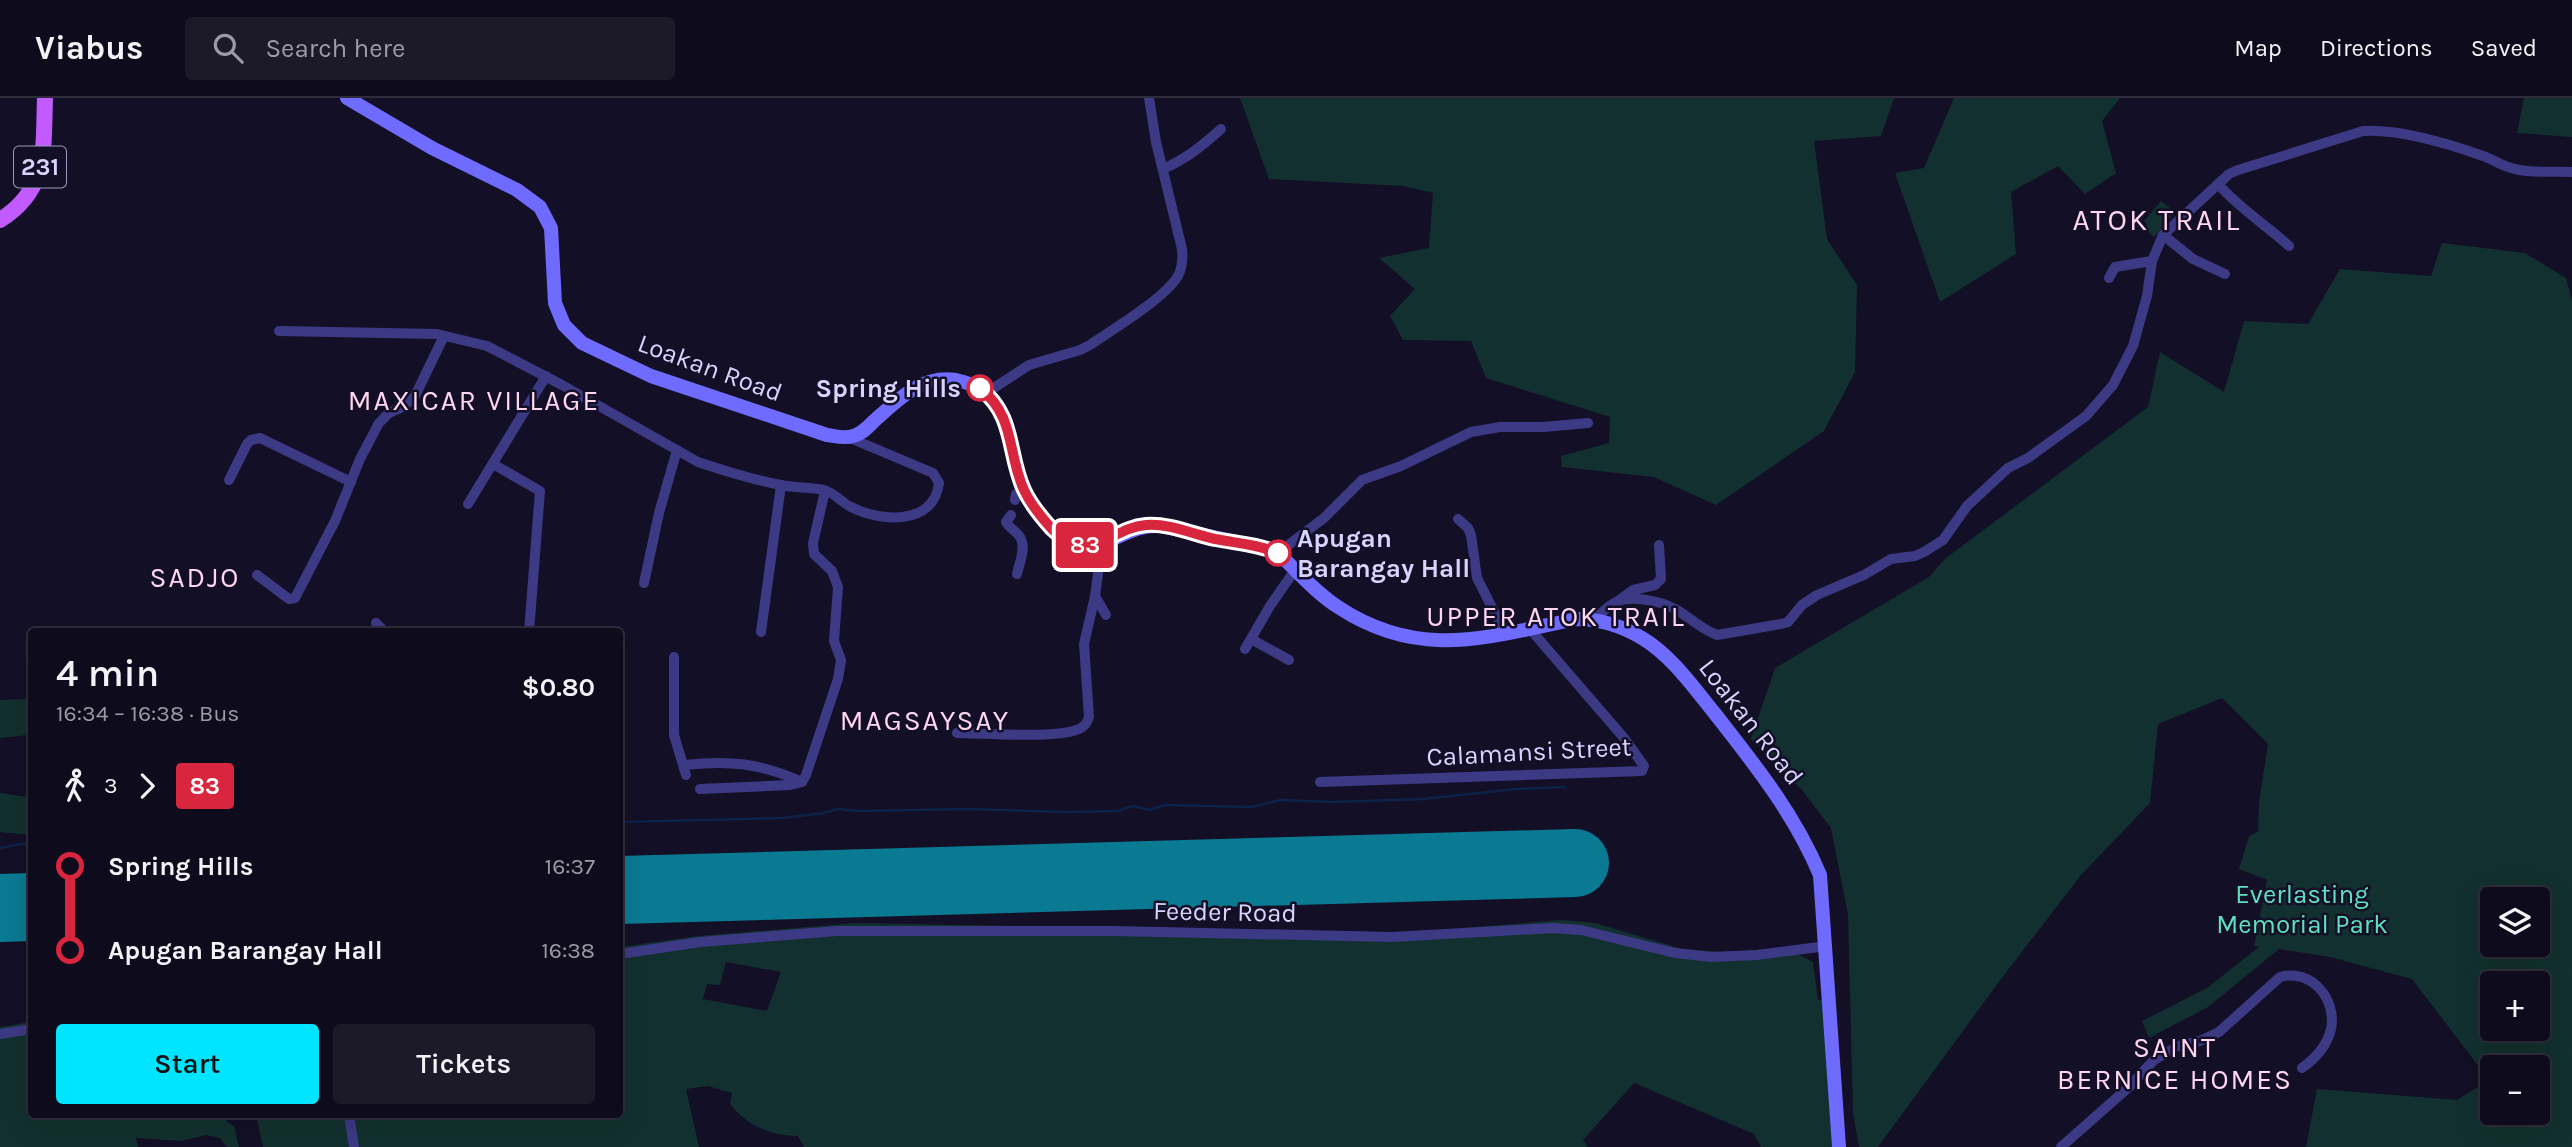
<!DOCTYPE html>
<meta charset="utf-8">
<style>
body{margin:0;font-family:Karla,sans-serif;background:#1c1929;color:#f1f3f6;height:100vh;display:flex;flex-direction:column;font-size:26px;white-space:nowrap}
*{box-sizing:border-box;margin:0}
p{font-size:23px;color:#9b9ba3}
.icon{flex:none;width:38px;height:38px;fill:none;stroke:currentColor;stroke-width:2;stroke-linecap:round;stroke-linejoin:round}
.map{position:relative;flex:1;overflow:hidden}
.sheet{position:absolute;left:28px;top:530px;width:595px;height:490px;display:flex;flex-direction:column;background:#0e0b1c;border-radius:7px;box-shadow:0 7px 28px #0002,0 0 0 2px #2e2b3b}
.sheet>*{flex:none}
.badge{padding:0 14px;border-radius:5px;font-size:24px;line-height:46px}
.fabs{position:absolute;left:2480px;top:789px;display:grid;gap:14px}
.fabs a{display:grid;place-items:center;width:70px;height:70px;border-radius:7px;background:#0e0b1c;box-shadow:0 7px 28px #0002,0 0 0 2px #2e2b3b;font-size:35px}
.map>.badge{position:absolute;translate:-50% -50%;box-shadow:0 0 0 4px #fff}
.legs{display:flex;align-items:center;gap:10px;height:77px;padding:0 28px;font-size:23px}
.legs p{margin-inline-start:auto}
.head{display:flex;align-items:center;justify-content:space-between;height:119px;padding:0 28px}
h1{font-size:38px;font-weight:600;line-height:52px}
.button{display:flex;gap:14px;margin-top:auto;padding:14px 28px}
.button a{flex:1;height:80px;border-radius:7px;background:#00e5ff;color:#111;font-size:28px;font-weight:600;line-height:80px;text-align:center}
.button a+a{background:#1c1929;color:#f1f3f6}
ul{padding:0 28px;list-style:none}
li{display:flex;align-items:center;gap:24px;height:84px;font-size:26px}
li i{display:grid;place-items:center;width:10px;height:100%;margin:0 9px;background:currentColor}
li i::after{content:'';width:18px;height:18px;margin:-9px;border:5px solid;border-radius:50%;background:#0e0b1c}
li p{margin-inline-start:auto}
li:first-child i{background:linear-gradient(#0000 50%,currentColor 0)}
li:last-child i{background:linear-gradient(currentColor 50%,#0000 0)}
header{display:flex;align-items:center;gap:42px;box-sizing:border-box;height:98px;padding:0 35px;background:#0e0b1c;border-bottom:2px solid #2e2b3b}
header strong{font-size:33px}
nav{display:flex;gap:38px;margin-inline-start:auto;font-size:24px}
.search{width:490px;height:63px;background:#1c1929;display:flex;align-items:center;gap:18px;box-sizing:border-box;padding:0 24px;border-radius:7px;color:#9b9ba3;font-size:26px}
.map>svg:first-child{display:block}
.green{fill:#12302f;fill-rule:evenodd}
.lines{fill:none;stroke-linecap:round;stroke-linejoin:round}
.stream{stroke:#0c2248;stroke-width:2.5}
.runway{stroke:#0a7a92;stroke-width:68}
.street{stroke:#3d3a85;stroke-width:10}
.secondary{stroke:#6f6bff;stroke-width:14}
.primary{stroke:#c25bff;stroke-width:16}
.line-1-casing{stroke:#fff;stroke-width:16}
.line-1{stroke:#d7263d;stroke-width:10}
.stop-1-dot{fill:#fff;stroke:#d7263d;stroke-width:3.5}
.labels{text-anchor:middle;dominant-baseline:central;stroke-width:5;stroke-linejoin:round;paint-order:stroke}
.shield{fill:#130f26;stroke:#9e99be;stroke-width:2}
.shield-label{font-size:24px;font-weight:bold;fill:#d9d4ff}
.street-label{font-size:26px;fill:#d9d4ff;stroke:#130f26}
.stop-label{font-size:26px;font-weight:bold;fill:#d9d4ff;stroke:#130f26;text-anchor:end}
.park-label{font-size:26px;fill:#5fe0c0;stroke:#130f26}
.neighbourhood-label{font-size:28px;letter-spacing:2px;fill:#ffd6f0;stroke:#130f26}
.quarter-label{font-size:30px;letter-spacing:2px;fill:#ffd6f0;stroke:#130f26}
</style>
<header>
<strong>Viabus</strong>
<div class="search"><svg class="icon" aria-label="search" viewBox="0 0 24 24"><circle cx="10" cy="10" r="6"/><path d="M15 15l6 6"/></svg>Search here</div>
<nav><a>Map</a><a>Directions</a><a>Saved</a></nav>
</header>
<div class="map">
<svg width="2572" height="1049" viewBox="0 0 2572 1049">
<rect width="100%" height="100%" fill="#130f26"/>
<g class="green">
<path d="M 1240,0 L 1894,0 L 1881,38 L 1814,43 L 1827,141 L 1857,187 L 1855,274 L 1824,333 L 1716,407 L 1654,379 L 1562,369 L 1561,358 L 1609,345 L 1610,319 L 1486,280 L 1471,243 L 1403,242 L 1390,218 L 1415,191 L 1379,160 L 1429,150 L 1433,95 L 1403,88 L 1269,81 Z"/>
<path d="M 1954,0 L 2120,0 L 2102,23 L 2116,75 L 2085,96 L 2058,68 L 2011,94 L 2016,156 L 1940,204 L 1895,75 L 1924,70 Z"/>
<path d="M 2524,0 L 2572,0 L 2572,39 L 2517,35 Z"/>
<path d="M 2161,103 L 2175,114 L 2154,139 L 2144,130 L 2147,126 L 2144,123 Z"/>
<path d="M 2442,145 L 2525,155 L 2566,180 L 2572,202 L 2572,1049 L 2306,1049 L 2317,991 L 2457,1002 L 2489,982 L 2412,881 L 2330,859 L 2279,851 L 2208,909 L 2149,940 L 2142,923 L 2207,890 L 2259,849 L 2254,848 L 2267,782 L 2239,771 L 2249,738 L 2258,734 L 2259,704 L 2268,646 L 2222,600 L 2158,626 L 2150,705 L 2081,777 L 2001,881 L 1878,1049 L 1859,1049 L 1853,1015 L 1848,817 L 1831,730 L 1802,692 L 1751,641 L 1775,570 L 1929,479 L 1946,460 L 2148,309 L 2160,254 L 2224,294 L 2244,223 L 2308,226 L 2340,171 L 2431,178 ZM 2492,802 L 2538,802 L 2538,847 L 2492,847 ZM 2492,886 L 2538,886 L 2538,931 L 2492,931 ZM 2492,970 L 2538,970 L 2538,1015 L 2492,1015 Z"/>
<path d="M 29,601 L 28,637 L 0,640 L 0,602 Z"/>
<path d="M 0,695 L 28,699 L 31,737 L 0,734 Z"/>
<path d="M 1563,822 L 1595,825 L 1682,851 L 1723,854 L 1786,850 L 1813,864 L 1818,902 L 1823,902 L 1832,1049 L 1761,1049 L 1754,1036 L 1634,985 L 1583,1042 L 1588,1049 L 804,1049 L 798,1038 C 772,1038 747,1028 730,1006 L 732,995 L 708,988 L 686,991 L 699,1049 L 263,1049 L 256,1017 L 620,1017 L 620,849 L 698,838 L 856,825 L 1398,835 ZM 726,864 L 781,874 L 767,913 L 703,901 L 707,886 L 720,887 Z"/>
<path d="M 31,924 L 32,1017 L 218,1017 C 240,1034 232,1021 239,1049 L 227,1049 L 220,1040 L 206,1037 L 182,1043 L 136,1040 L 138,1049 L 0,1049 L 0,929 Z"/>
</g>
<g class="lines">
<g class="stream">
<path d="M 620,724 L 782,720 L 824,715 L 837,711 L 860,713 L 968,711 L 1067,714 L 1118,713 L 1133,708 L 1150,712 L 1164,707 L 1252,709 L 1280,702 L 1332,704 L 1423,701 L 1516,691 L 1564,689"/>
<path d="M 0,750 L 32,744"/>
</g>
<g class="runway">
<path d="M 620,792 L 1575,765"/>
<path d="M 0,810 L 32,809"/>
</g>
<g class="street">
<path d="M 1163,71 C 1186,61 1202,48 1221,31"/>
<path d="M 2218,86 C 2239,110 2266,127 2289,148"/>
<path d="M 2163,137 L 2193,161 L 2225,176"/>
<path d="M 2109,180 L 2115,169 L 2152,163"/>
<path d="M 279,233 L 437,236 L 487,248 L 562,287 L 698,364 C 725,373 753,382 781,387 C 795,390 810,389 824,392 C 835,395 841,404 851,409 C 880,424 934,428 939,385 L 933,375 L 850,340"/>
<path d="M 986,295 L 1029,267 L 1080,252 L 1090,247 C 1113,231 1164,201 1178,178 C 1182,170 1183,160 1182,151 L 1156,44 L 1149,0"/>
<path d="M 493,366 L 540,393 L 529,534"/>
<path d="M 229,382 L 247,346 L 251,342 L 260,340 L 351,384"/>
<path d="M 1015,402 L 1016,396 L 1024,391"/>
<path d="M 468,406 L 546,278"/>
<path d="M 1011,417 L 1006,424 C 1010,431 1018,434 1021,441 C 1026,451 1019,466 1017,476"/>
<path d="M 1458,421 L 1468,430 L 1471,437 L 1477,480 L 1505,535"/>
<path d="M 1278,455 L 1324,420 L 1362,382 L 1401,368 L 1471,334 L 1500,329 L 1543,329 L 1588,325"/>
<path d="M 257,477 L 289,501 L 295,500 L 335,423 L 360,361 L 379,325 L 389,315 L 403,309 L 415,298 L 444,238"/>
<path d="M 644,485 L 659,415 L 677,352"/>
<path d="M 1095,498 L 1106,517"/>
<path d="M 1618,503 L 1633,492 L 1655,487 L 1661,481 L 1659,447"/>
<path d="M 1594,521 C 1601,516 1608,508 1616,504 C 1631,497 1661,503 1675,511 C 1690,519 1700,531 1717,537 L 1781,526 L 1788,524 L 1802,507 L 1817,497 L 1864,477 L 1891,461 L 1915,458 L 1924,454 L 1943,442 L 1967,408 L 2008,370 L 2028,360 L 2086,318 L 2113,287 L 2133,248 L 2147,198 L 2152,163 L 2163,137 L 2229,76 L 2238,72 L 2363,33 C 2398,31 2449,46 2483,58 C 2492,61 2499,66 2508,69 C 2528,76 2551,73 2572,74"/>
<path d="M 376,525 L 385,534"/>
<path d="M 761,534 L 781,387"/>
<path d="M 1251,541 L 1289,562"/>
<path d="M 1245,551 L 1270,508 L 1295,472"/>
<path d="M 674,559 L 674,637 L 686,677"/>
<path d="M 957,635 C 984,635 1057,641 1079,631 C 1085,628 1087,625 1089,619 L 1084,546 L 1095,498 L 1102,446"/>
<path d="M 685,667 C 729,662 760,665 802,684"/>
<path d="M 1320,684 L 1642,673 L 1644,668 L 1624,640 L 1530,531"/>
<path d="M 700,691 L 790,687 L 802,684 L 806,677 L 838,581 L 841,562 L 834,543 L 838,489 L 832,473 L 814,456 L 813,445 L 825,393"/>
<path d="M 620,856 L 700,844 L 837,833 L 1114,833 L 1392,839 L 1553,830 L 1581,832 L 1675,855 L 1711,859 L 1757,857 L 1827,848"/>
<path d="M 0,936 L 32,931"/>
<path d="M 349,1017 L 354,1049"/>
<path d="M 2061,1049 L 2129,989 L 2154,962 L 2178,948 L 2200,943 L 2219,934 L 2280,879 C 2312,870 2337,902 2331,931 C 2327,948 2316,960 2302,970"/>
</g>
<path class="secondary" d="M 347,0 L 432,50 L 517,92 L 540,109 L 551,130 L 555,205 L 564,227 L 582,245 L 651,278 L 827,337 C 835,338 845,341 853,338 C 862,336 868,329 874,323 C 898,302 922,276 956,282 C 1018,295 1005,349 1024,392 C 1029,404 1040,416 1048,426 C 1057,437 1070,446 1084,447 C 1110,450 1129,426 1160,428 L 1267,450 L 1278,455 C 1297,473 1315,494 1338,509 C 1420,563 1487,539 1576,521 C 1599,521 1622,528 1642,540 C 1672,558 1694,590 1716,617 C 1756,668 1795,717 1820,777 L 1839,1049"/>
<path class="primary" d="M 0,122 C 49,91 43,51 45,0"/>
</g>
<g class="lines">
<defs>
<path id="line-1" d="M 980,290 C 1016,319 1007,355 1024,392 C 1030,405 1042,420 1052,431 C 1092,469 1109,430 1146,427 C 1168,425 1193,436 1215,441 C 1236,445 1257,446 1278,455"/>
</defs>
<use href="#line-1" class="line-1-casing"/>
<use href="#line-1" class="line-1"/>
</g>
<g class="stop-1-dot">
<circle cx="980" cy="290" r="12"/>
<circle cx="1278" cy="455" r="12"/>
</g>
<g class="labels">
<rect class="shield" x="14" y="48.5" width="52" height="41" rx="5"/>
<g class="shield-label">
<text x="40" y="69">231</text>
</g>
<g class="street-label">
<text transform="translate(710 270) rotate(20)">Loakan Road</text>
<text transform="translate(1751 624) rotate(52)">Loakan Road</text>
<text transform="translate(1529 654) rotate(-3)">Calamansi Street</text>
<text transform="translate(1225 814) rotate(1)">Feeder Road</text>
</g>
<g class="stop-label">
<text x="961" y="290">Spring Hills</text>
<text x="1297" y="440" text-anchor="start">Apugan<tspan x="1297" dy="30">Barangay Hall</tspan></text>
</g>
<g class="park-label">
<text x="2302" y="796">Everlasting<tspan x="2302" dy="30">Memorial Park</tspan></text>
</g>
<g class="neighbourhood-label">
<text x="474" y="302">MAXICAR VILLAGE</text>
<text x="195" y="479">SADJO</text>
<text x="1556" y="518">UPPER ATOK TRAIL</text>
<text x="925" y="622">MAGSAYSAY</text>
<text x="2175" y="949">SAINT<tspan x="2175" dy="32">BERNICE HOMES</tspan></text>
</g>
<g class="quarter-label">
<text x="2157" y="122">ATOK TRAIL</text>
</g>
</g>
</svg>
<div class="fabs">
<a><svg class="icon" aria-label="layers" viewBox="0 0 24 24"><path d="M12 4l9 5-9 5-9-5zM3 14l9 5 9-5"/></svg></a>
<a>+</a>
<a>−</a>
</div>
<b class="badge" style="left:1085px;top:447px;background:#d7263d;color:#fff">83</b>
<section class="sheet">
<div class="head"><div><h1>4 min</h1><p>16:34 – 16:38 · Bus</p></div><b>$0.80</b></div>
<div class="legs"><svg class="icon" aria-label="walk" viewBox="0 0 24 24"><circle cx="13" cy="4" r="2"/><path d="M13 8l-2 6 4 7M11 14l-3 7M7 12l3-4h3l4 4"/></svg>3<svg class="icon" aria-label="forward" viewBox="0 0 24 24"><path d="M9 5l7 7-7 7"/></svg><b class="badge" style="background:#d7263d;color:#fff">83</b></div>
<ul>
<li><i style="color:#d7263d"></i><b>Spring Hills</b><p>16:37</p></li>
<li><i style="color:#d7263d"></i><b>Apugan Barangay Hall</b><p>16:38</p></li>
</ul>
<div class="button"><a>Start</a><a>Tickets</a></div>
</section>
</div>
